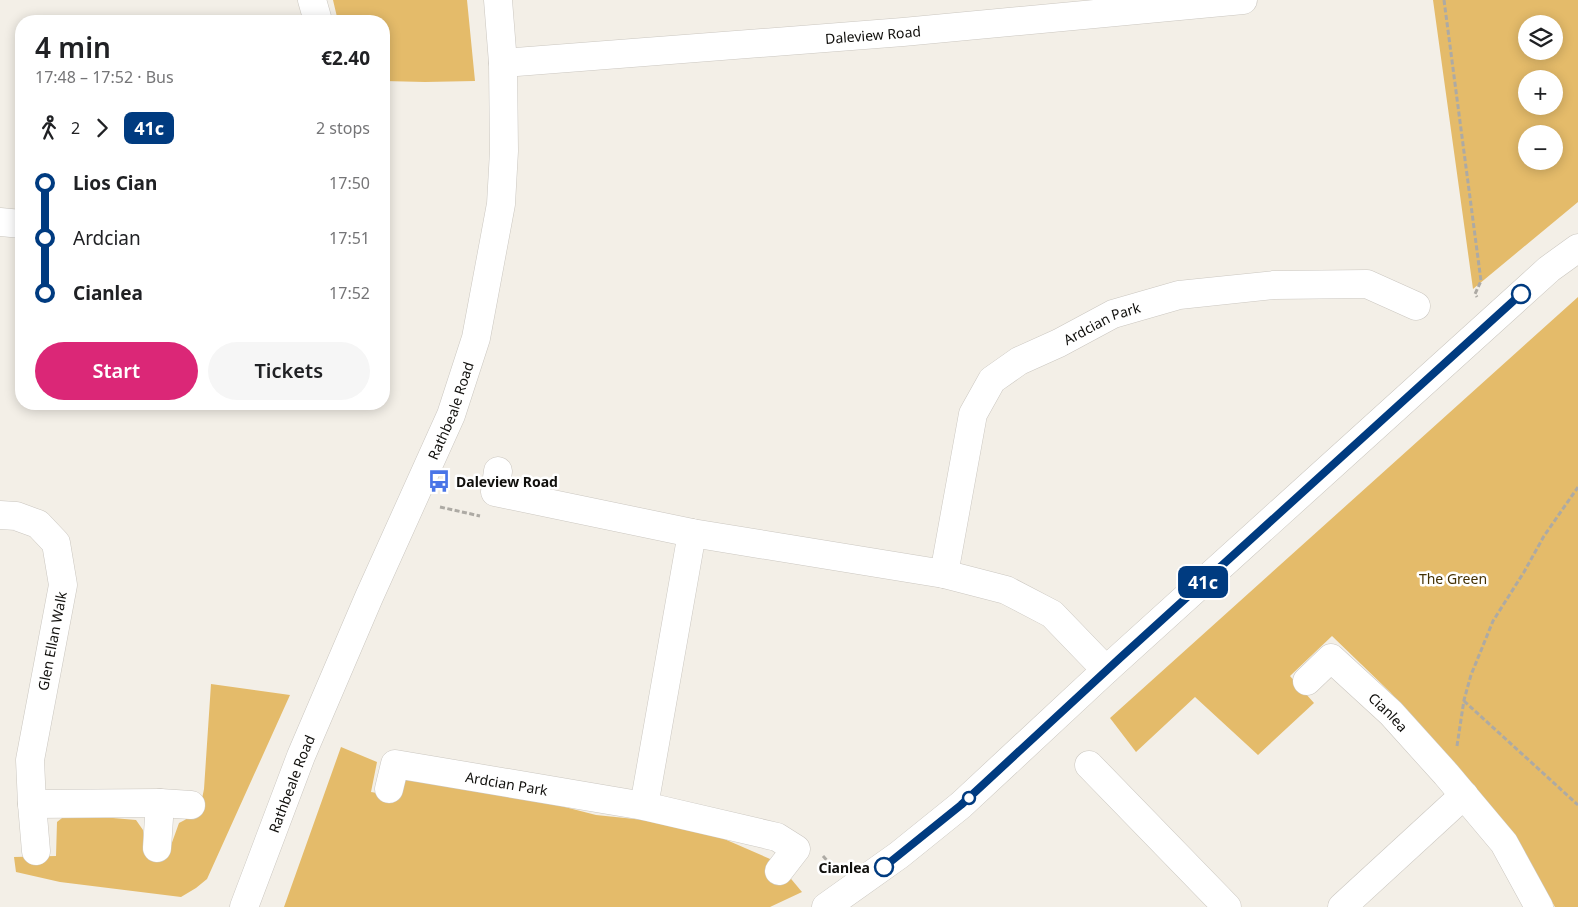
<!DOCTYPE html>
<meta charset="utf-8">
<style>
body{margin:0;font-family:"Noto Sans",sans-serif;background:#f6f6f6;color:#202124;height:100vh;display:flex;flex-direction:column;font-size:19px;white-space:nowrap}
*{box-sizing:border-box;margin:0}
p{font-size:16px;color:#757577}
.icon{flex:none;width:28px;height:28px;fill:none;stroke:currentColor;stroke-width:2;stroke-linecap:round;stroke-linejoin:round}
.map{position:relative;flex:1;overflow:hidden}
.panel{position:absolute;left:15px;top:15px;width:375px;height:395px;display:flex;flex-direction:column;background:#fff;border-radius:20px;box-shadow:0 2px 12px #0003}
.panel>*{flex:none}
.badge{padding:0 10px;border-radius:8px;font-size:18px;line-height:32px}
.fabs{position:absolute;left:1518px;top:15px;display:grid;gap:10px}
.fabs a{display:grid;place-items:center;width:45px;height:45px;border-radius:50%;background:#fff;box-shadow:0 2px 12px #0003;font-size:25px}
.map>.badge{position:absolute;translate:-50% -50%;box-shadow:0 0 0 2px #fff}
.legs{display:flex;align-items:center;gap:8px;height:55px;padding:0 20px;font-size:16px}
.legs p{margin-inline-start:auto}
.head{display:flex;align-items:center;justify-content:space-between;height:85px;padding:0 20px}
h1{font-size:28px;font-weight:600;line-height:38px}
.cta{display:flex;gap:10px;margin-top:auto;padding:10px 20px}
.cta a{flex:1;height:58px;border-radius:30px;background:#db2777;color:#fff;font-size:20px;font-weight:600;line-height:58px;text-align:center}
.cta a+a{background:#f6f6f6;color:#202124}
ul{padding:0 20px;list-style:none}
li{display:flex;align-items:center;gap:18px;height:55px;font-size:19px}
li i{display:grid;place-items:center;width:8px;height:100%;margin:0 6px;background:currentColor}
li i::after{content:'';width:12px;height:12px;margin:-6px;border:4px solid;border-radius:50%;background:#fff}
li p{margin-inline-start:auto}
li:first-child i{background:linear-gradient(#0000 50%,currentColor 0)}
li:last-child i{background:linear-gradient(currentColor 50%,#0000 0)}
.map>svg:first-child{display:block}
.green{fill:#e4bb6a;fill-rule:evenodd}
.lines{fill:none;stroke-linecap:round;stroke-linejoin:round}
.street-casing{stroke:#cbc7c0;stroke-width:29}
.secondary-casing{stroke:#cbc7c0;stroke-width:29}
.path{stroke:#adaaa4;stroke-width:3;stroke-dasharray:5 2.5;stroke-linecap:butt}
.street{stroke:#fff;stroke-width:28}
.secondary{stroke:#fff;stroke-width:28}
.line-1-casing{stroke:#fff;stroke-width:11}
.line-1{stroke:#003b80;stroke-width:8}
.stop-1-dot{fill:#fff;stroke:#003b80;stroke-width:2.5}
.labels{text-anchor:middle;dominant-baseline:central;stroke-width:5;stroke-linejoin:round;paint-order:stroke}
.street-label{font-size:14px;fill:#100f0c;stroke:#fff}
.poi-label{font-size:14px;font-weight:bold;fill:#100f0c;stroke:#fff;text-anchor:start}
.park-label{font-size:14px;fill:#443104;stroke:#fff}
.stop-label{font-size:14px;font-weight:bold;fill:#100f0c;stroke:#fff;text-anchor:end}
</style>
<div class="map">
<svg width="1578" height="907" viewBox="0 0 1578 907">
<rect width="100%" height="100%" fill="#f3efe7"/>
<g class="green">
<path d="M 333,0 L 467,0 L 475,81 L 425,82 L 384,81 L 384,21 L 341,21 L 337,17 Z"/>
<path d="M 1433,0 L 1578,0 L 1578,202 L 1473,289 ZM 1526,24 L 1554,24 L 1554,51 L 1526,51 ZM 1526,79 L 1554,79 L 1554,106 L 1526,106 ZM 1526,134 L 1554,134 L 1554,161 L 1526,161 Z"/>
<path d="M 1578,297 L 1578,907 L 1555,907 L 1519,844 L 1390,692 L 1332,636 L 1290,676 L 1314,703 L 1258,755 L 1195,697 L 1136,752 L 1110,718 Z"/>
<path d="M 211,684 L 290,695 L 207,879 L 196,888 L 181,897 L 60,882 L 16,872 L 14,857 L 56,856 L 57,822 L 67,814 L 136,820 L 143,830 L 145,847 L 170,848 L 179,823 C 196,815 201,806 204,789 Z"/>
<path d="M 341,747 L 377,762 L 371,792 L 395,796 L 400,772 L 522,796 L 596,815 L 692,825 L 777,862 L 802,892 L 770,907 L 284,907 Z"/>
</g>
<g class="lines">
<defs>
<g id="street">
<path d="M 312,0 L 318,21"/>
<path id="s1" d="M 503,63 L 903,32 L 1243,0"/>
<path d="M 0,222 L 21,224"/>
<path d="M 498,471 L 495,492 L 692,533 L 944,574 L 1006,590 L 1052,614 L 1106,670"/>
<path d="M 0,515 L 16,516 L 38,524 L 56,543 L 63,585 L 30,760 L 32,804 L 36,851"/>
<path id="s2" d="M 944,574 L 973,414 L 992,380 L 1019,361 L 1059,343 L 1113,314 L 1179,295 L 1274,285 L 1367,284 L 1416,306"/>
<path id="s3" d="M 1307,681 L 1331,658 L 1391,713 L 1446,774 L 1504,843 L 1539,907"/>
<path d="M 1089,765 L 1227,907"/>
<path id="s4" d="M 389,789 L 395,764 L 644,806 L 777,837 L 796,849 L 779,871"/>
<path d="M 32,804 L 160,803 L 191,805"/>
<path d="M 644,806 L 692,533"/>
<path d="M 157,848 L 160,803"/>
<path d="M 1342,907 L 1464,795"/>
</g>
<g id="secondary">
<path id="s5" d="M 244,907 L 301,756 L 369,597 L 451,415 L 476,338 L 501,204 L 504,151 L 503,63 L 498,0"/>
<path d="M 826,907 L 899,855 L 961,805 L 1106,670 L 1549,269 L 1578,248"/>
</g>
</defs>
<use href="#street" class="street-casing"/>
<use href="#secondary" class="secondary-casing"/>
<g class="path">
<path d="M 1444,0 L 1481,281 L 1475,294 L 1477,297"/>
<path d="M 440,507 L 480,516"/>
<path d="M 1464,701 L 1578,805"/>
<path d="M 1457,746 L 1464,700 L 1471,675 L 1493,621 L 1524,572 L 1544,536 L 1578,487"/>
<path d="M 823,856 L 834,868"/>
</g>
<use href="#street" class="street"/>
<use href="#secondary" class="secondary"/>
</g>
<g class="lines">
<defs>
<path id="line-1" d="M 884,867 L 961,805 L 1120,658 L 1521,294"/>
</defs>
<use href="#line-1" class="line-1-casing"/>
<use href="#line-1" class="line-1"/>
</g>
<defs>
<symbol id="bus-bare" viewBox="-9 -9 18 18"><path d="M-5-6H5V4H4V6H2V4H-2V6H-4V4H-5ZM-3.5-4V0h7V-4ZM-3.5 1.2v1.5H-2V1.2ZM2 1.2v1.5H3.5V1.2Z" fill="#4a75e7" stroke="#fff" stroke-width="2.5" paint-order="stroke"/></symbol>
</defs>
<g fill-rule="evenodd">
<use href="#bus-bare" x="423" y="465" width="32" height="32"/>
</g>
<g class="stop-1-dot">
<circle cx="1521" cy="294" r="9"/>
<circle cx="969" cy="798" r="6"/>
<circle cx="884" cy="867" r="9"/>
</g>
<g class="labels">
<g class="street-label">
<text stroke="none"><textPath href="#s1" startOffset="371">Daleview Road</textPath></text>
<text stroke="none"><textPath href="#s2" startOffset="326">Ardcian Park</textPath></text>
<text stroke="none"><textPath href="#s5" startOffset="538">Rathbeale Road</textPath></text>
<text transform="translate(52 641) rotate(-79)">Glen Ellan Walk</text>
<text stroke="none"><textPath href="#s3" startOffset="112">Cianlea</textPath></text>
<text stroke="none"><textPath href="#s5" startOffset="132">Rathbeale Road</textPath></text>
<text stroke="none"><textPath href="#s4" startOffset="139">Ardcian Park</textPath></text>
</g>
<g class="poi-label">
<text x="456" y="481">Daleview Road</text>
</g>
<g class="park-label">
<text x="1453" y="578">The Green</text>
</g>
<g class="stop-label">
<text x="870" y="867">Cianlea</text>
</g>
</g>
</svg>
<div class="fabs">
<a><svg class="icon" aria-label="layers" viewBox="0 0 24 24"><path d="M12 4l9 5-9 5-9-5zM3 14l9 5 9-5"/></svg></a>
<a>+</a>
<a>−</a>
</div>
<b class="badge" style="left:1203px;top:582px;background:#003b80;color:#fff">41c</b>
<section class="panel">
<div class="head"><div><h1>4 min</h1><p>17:48 – 17:52 · Bus</p></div><b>€2.40</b></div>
<div class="legs"><svg class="icon" aria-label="walk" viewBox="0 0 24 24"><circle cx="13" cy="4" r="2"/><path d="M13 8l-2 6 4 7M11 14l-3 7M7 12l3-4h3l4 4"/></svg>2<svg class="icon" aria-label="forward" viewBox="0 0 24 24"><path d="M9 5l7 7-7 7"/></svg><b class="badge" style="background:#003b80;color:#fff">41c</b><p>2 stops</p></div>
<ul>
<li><i style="color:#003b80"></i><b>Lios Cian</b><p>17:50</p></li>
<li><i style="color:#003b80"></i><span>Ardcian</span><p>17:51</p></li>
<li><i style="color:#003b80"></i><b>Cianlea</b><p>17:52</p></li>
</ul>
<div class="cta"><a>Start</a><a>Tickets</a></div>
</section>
</div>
